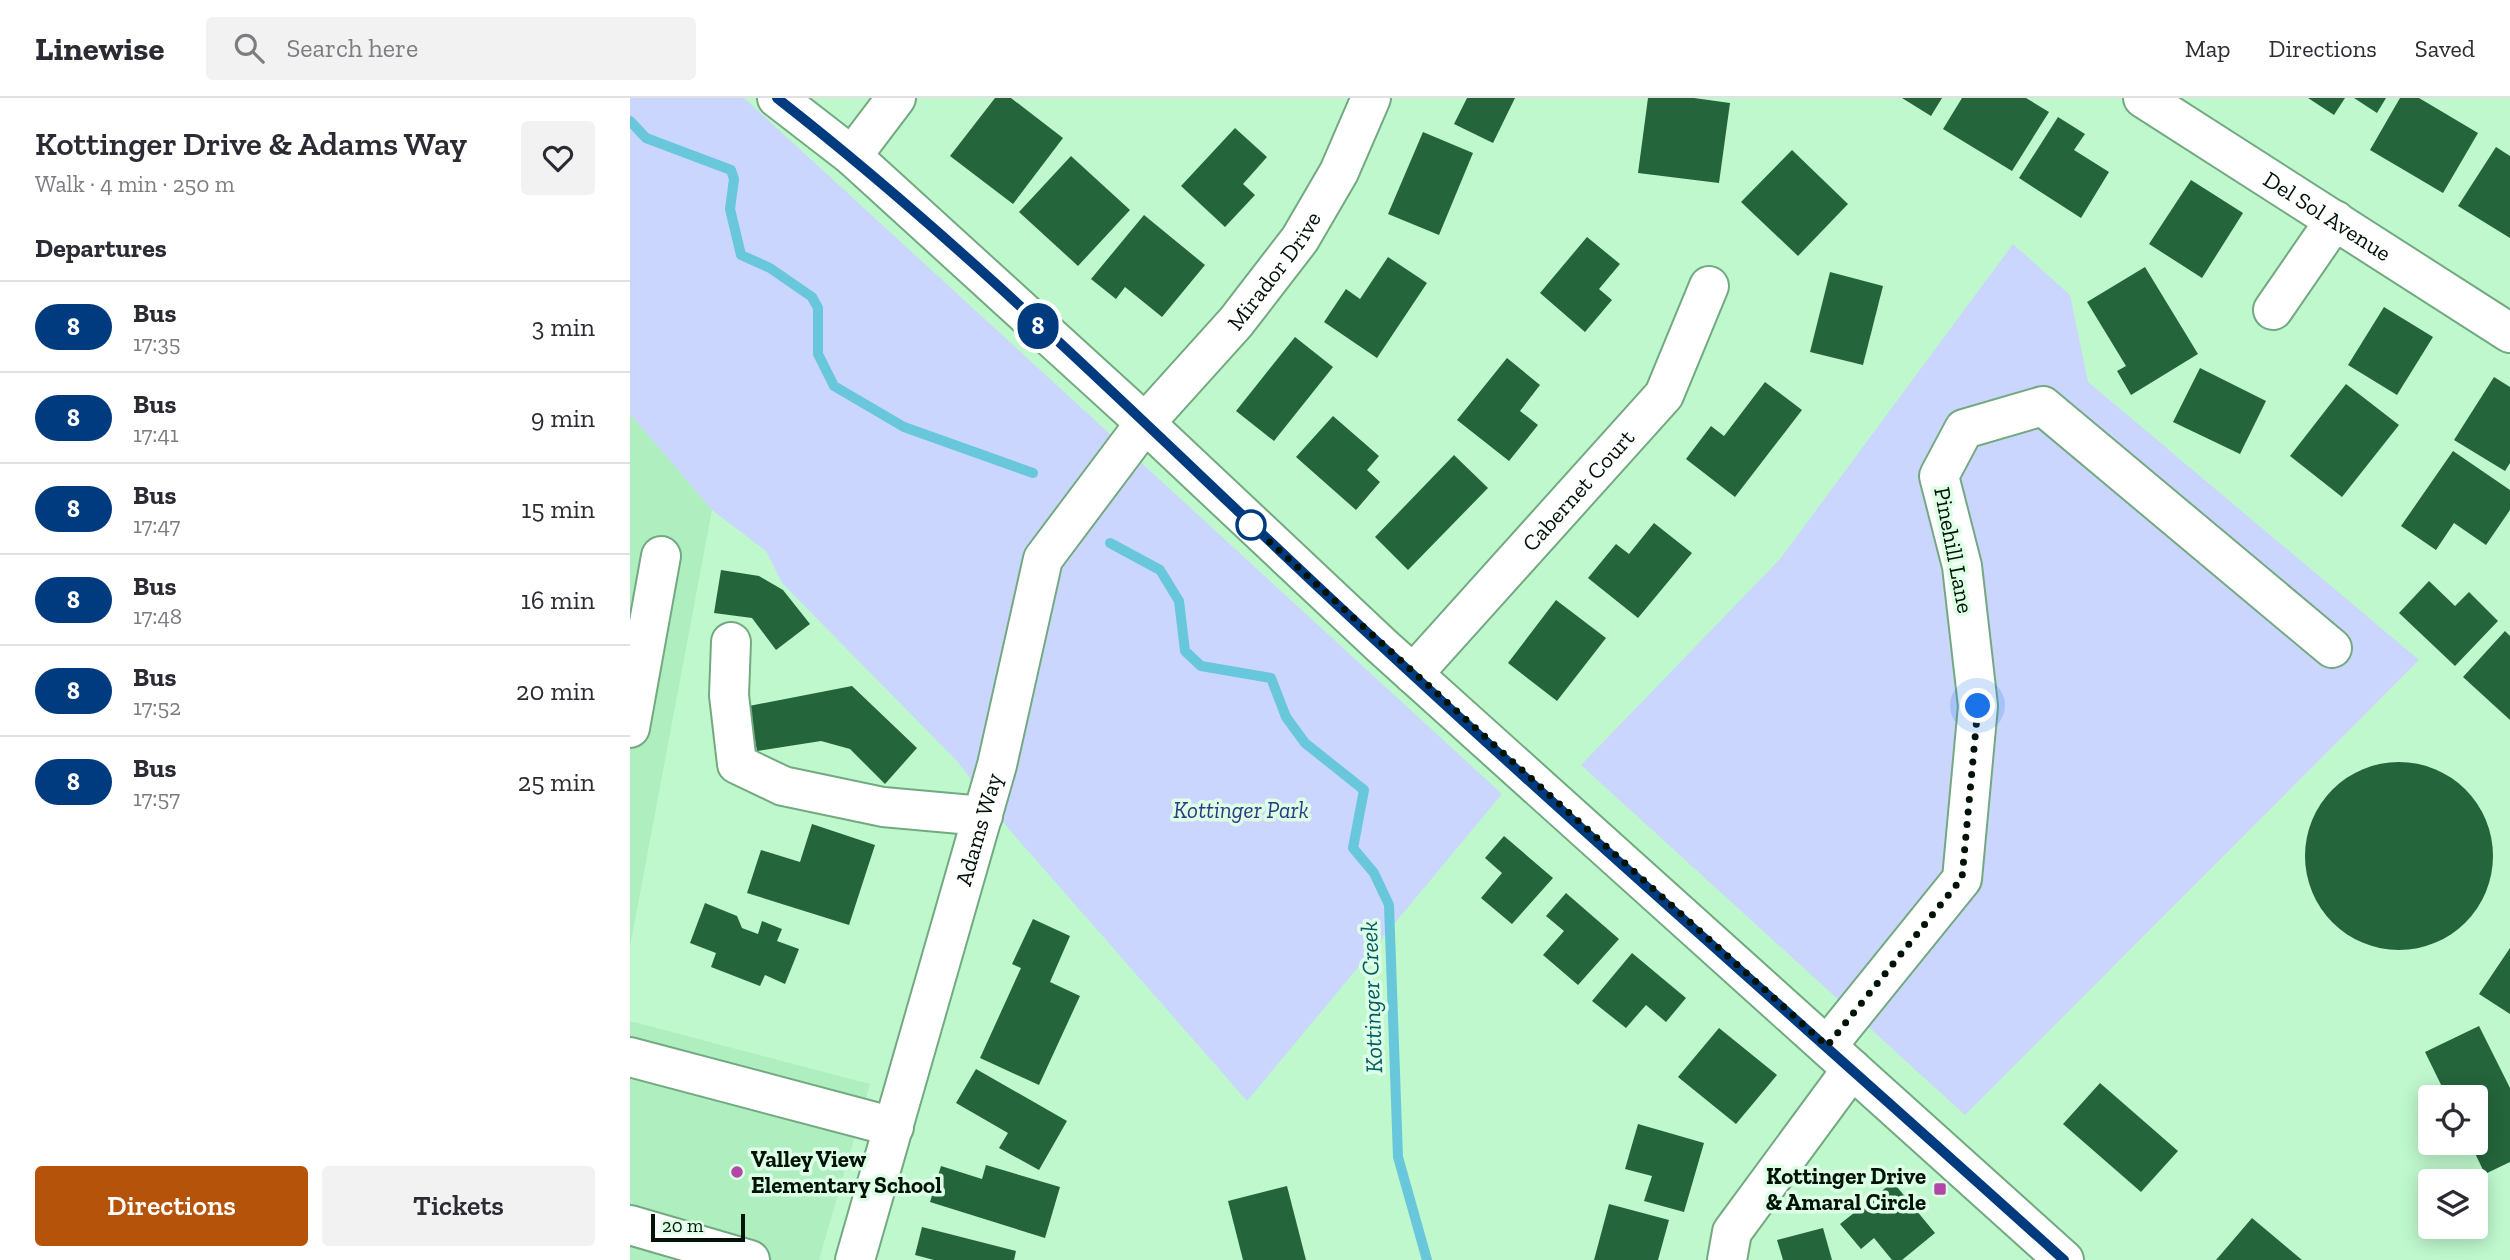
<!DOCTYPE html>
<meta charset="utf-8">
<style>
body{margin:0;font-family:"Zilla Slab",serif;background:#f2f2f3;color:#2b2b33;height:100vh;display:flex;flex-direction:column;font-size:26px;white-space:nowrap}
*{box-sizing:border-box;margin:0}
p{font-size:23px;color:#7c7c81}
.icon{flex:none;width:38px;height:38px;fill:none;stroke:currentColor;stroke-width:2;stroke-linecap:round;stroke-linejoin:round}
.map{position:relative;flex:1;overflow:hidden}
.details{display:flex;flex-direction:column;background:#fff;width:630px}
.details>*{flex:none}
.badge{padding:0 14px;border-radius:23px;font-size:24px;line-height:46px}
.tools{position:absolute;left:1788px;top:987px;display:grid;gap:14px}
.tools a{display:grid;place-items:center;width:70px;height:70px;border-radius:7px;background:#fff;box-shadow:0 4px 18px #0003;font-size:35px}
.scale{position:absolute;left:21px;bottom:18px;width:94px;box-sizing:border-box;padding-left:7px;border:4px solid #011306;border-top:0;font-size:19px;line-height:24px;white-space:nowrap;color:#011306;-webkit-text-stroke:5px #ddffe5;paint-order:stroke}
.you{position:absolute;width:35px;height:35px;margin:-18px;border:5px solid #fff;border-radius:50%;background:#1a73e8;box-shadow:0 0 0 10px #1a73e833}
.map>.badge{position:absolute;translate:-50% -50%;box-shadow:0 0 0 4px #fff}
h2{padding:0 35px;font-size:26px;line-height:63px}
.round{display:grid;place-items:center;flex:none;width:74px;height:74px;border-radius:7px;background:#f2f2f3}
.overview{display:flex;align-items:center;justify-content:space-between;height:119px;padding:0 35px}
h1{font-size:33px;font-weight:600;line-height:52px}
.button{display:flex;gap:14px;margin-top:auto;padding:14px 35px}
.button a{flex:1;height:80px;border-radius:7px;background:#b45309;color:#fff;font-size:28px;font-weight:600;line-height:80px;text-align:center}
.button a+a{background:#f2f2f3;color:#2b2b33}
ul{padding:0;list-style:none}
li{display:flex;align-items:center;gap:21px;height:91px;padding:0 35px;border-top:2px solid #e1e1e2}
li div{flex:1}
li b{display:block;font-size:26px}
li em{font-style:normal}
li .badge{min-width:77px;font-weight:700;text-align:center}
header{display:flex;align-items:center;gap:42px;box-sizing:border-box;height:98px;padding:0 35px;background:#fff;border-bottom:2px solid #e1e1e2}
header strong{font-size:33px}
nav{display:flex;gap:38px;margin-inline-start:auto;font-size:24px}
.search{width:490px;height:63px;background:#f2f2f3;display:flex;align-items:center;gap:18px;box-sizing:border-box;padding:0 24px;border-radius:7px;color:#7c7c81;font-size:26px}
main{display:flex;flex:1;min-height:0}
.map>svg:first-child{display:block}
.built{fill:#afefbf}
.green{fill:#cad6fe}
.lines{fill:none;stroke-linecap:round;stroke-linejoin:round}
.stream{stroke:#68c7da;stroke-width:10}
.building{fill:#25653b}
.minor-casing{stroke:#73a981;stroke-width:42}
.minor{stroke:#fff;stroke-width:38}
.line-casing{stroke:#fff;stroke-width:16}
.line{stroke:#003b80;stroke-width:10}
.walk{stroke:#011306;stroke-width:7;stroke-dasharray:0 12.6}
.stop-dot{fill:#fff;stroke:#003b80;stroke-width:3.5}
.poi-dot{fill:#b347a7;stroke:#ddffe5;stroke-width:2.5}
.labels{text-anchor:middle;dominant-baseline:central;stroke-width:7;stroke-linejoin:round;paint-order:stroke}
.street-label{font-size:23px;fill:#011306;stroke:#ddffe5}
.park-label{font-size:23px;font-style:italic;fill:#2d3983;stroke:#ddffe5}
.poi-label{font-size:23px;font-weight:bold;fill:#011306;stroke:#ddffe5;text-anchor:start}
.water-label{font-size:24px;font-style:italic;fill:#035b68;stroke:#ddffe5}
</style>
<header>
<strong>Linewise</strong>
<div class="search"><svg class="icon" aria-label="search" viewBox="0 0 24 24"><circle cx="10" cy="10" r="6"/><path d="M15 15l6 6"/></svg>Search here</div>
<nav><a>Map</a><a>Directions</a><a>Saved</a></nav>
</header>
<main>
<section class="details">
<div class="overview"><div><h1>Kottinger Drive &amp; Adams Way</h1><p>Walk · 4 min · 250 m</p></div><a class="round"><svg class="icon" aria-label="heart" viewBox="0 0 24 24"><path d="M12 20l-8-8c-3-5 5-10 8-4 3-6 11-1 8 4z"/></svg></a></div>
<h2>Departures</h2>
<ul>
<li><span class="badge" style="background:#003b80;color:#fff">8</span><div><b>Bus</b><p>17:35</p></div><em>3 min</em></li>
<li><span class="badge" style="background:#003b80;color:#fff">8</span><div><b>Bus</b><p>17:41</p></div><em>9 min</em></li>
<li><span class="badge" style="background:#003b80;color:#fff">8</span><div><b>Bus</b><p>17:47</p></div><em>15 min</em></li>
<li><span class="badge" style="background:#003b80;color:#fff">8</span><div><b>Bus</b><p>17:48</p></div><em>16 min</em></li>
<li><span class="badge" style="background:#003b80;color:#fff">8</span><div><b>Bus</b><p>17:52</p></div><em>20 min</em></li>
<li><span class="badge" style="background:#003b80;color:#fff">8</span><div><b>Bus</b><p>17:57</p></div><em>25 min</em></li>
</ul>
<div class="button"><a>Directions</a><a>Tickets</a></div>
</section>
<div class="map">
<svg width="1880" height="1162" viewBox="0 0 1880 1162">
<rect width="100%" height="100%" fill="#bff8cd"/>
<g class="built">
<path d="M 0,316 L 82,412 L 0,849 Z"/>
<path d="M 0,923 L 240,986 L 189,1162 L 0,1162 Z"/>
</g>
<g class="green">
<path d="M 0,0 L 114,0 L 872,696 L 617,1003 L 378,730 L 327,663 L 152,485 L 136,453 L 82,412 L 0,316 Z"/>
<path d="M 1383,146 L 1440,197 L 1458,284 L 1789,562 L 1335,1017 L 951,667 L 1150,461 Z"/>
</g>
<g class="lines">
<g class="stream">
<path d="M 0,23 L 16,40 L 101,72 L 104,81 L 100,111 L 111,157 L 140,170 L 182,199 L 188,210 L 188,256 L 204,288 L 274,329 L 403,375"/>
<path d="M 480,445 L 530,472 L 549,503 L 555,553 L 571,568 L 641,580 L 656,619 L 675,645 L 734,692 L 723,750 L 744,775 L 759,807 L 768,1059 L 797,1162"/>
</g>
</g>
<g class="building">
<path d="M 365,0 L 381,0 L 433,40 L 383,106 L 320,58 Z"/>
<path d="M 837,0 L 885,0 L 863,45 L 824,26 Z"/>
<path d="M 1018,0 L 1064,0 L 1100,5 L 1089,85 L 1008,75 Z"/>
<path d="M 1272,0 L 1312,0 L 1301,18 Z"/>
<path d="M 1332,0 L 1396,0 L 1419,14 L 1382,73 L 1313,31 Z"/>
<path d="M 1678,0 L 1715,0 L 1704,17 Z"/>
<path d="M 1724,0 L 1756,0 L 1747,15 Z"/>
<path d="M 1770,0 L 1789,0 L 1848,35 L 1813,95 L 1740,52 Z"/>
<path d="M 1428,19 L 1455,36 L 1444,52 L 1479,74 L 1451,120 L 1389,80 Z"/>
<path d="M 605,30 L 637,59 L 613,86 L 625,97 L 595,129 L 551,88 Z"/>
<path d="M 793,34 L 843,55 L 809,137 L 758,116 Z"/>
<path d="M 1866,49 L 1880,58 L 1880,140 L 1828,108 Z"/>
<path d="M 1162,52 L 1218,106 L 1168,158 L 1111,104 Z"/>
<path d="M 441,58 L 500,112 L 448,168 L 389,114 Z"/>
<path d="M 1561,82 L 1613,115 L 1572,180 L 1519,146 Z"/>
<path d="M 514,117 L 575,167 L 532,219 L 495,189 L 486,201 L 461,181 Z"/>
<path d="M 957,139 L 990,166 L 969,191 L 982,202 L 955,234 L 910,195 Z"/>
<path d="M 758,159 L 797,185 L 747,260 L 694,224 L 716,191 L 730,201 Z"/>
<path d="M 1515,169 L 1568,256 L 1501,297 L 1487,273 L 1496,268 L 1457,204 Z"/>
<path d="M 1200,174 L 1253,188 L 1233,267 L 1180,254 Z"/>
<path d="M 1754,209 L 1803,239 L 1767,297 L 1718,267 Z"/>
<path d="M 665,239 L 703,269 L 644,343 L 606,313 Z"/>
<path d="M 877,260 L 910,287 L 890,313 L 908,327 L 879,363 L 827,322 Z"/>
<path d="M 1570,270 L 1636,303 L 1610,356 L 1543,324 Z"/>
<path d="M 1864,279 L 1880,289 L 1880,365 L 1875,373 L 1824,342 Z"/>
<path d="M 1135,284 L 1172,312 L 1105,399 L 1056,361 L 1081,328 L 1094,338 Z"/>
<path d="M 1716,286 L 1769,327 L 1712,399 L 1660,358 Z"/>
<path d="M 703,318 L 749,358 L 737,372 L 750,384 L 726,412 L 666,359 Z"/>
<path d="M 1823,353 L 1880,392 L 1880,412 L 1856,447 L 1824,425 L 1806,452 L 1771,428 Z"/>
<path d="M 824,357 L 858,390 L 778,472 L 745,439 Z"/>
<path d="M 1024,425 L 1062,455 L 1008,520 L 958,480 L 986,446 L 999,456 Z"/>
<path d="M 91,472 L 129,478 L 153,492 L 180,526 L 146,552 L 122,520 L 84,515 Z"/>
<path d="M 1799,483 L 1825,508 L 1839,494 L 1868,523 L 1825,568 L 1769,515 Z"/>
<path d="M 926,502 L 976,540 L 927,603 L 878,565 Z"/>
<path d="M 1875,533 L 1880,538 L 1880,622 L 1833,579 Z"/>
<path d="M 222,588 L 287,650 L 255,686 L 220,651 L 191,643 L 127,653 L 119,608 Z"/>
<circle cx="1769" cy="758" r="94"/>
<path d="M 182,726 L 245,747 L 219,827 L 117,795 L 131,752 L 170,764 Z"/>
<path d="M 874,738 L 923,780 L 882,826 L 851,800 L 872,775 L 855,760 Z"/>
<path d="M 936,795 L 989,841 L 948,887 L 913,857 L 934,833 L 916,818 Z"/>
<path d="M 75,805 L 107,818 L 112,830 L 128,836 L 132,823 L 152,831 L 147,843 L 169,851 L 155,886 L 135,877 L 130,888 L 81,869 L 86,855 L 60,845 Z"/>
<path d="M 403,821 L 440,838 L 420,884 L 450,898 L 409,987 L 350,960 L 391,870 L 382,866 Z"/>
<path d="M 1880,850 L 1880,916 L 1849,896 Z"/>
<path d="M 1002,855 L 1056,900 L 1036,924 L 1016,907 L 996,930 L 962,903 Z"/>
<path d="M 1849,928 L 1880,990 L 1880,1064 L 1855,1076 L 1840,1045 L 1846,1045 L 1846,999 L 1817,999 L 1795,954 Z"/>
<path d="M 1089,930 L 1147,977 L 1106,1026 L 1048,979 Z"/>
<path d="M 346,971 L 437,1023 L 409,1072 L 369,1050 L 378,1035 L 326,1005 Z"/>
<path d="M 1470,985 L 1548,1053 L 1511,1094 L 1433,1026 Z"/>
<path d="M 1008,1026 L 1074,1045 L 1054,1114 L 1014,1103 L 1022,1078 L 995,1071 Z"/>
<path d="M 356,1067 L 430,1089 L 415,1140 L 300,1104 L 311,1068 L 352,1081 Z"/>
<path d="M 1263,1084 L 1305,1135 L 1272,1162 L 1262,1162 L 1244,1140 L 1231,1151 L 1210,1126 Z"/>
<path d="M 657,1088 L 676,1162 L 613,1162 L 598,1103 Z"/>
<path d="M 979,1106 L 1039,1122 L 1028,1162 L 964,1162 Z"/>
<path d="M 1622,1120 L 1672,1162 L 1586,1162 Z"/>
<path d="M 292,1129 L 386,1153 L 384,1162 L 304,1162 L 285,1157 Z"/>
<path d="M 1193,1130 L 1202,1162 L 1153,1162 L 1147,1142 Z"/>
</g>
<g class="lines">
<defs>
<g id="minor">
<path d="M 147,0 L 222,58 L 515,325 L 752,548 L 1434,1162"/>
<path id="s1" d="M 1513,0 L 1880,235"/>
<path d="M 222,58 L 266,0"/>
<path d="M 1643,212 L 1705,122"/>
<path d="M 101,544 L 99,597 L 107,666 L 153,688 L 253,709 L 353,718"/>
<path id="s2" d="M 783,576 L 1034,297 L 1079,188"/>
<path d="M 0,630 L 31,458"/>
<path d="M 1197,948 L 1332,781 L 1348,608 L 1332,468 L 1309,378 L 1334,331 L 1413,308 L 1702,550"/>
<path d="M 0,959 L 264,1029"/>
<path d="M 0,1127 L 120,1162"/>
<path id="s3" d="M 225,1162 L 367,667 L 413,461 L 515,325 L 606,224 L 670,141 L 709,74 L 741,0"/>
<path d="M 1097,1162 L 1102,1134 L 1222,971"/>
</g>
</defs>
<use href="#minor" class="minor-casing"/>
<use href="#minor" class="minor"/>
</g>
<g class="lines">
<defs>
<path id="line" d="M 147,0 C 347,156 530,342 715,514 C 951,734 1195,946 1434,1162"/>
</defs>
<use href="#line" class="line-casing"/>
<use href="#line" class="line"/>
<path class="walk" d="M 621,427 L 1197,948 L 1332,780 L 1348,608"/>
</g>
<circle class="stop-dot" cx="621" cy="427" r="14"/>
<g class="poi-dot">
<circle cx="107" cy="1074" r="7"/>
<rect x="1303" y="1084" width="14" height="14" rx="3.5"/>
</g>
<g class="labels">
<g class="street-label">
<text stroke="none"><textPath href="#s1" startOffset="219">Del Sol Avenue</textPath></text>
<text stroke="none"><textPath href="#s3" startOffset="1096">Mirador Drive</textPath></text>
<text stroke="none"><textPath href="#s2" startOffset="247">Cabernet Court</textPath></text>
<text transform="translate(1324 452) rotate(79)">Pinehill Lane</text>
<text stroke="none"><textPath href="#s3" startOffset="448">Adams Way</textPath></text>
</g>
<g class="park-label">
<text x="611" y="712">Kottinger Park</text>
</g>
<g class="poi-label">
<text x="121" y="1061">Valley View<tspan x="121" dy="26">Elementary School</tspan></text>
<text x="1296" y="1078" text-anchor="end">Kottinger Drive<tspan x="1296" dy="26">&amp; Amaral Circle</tspan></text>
</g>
<g class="water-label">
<text transform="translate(741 899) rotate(-92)">Kottinger Creek</text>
</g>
</g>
</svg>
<div class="tools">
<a><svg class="icon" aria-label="locate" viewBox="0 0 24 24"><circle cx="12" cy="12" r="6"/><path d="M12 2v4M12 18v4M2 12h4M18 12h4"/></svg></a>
<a><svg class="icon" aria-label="layers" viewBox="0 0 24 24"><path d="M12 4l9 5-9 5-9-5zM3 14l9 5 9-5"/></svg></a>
</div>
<div class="scale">20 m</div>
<div class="you" style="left:1348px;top:608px"></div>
<b class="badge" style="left:408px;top:228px;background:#003b80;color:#fff">8</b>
</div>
</main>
